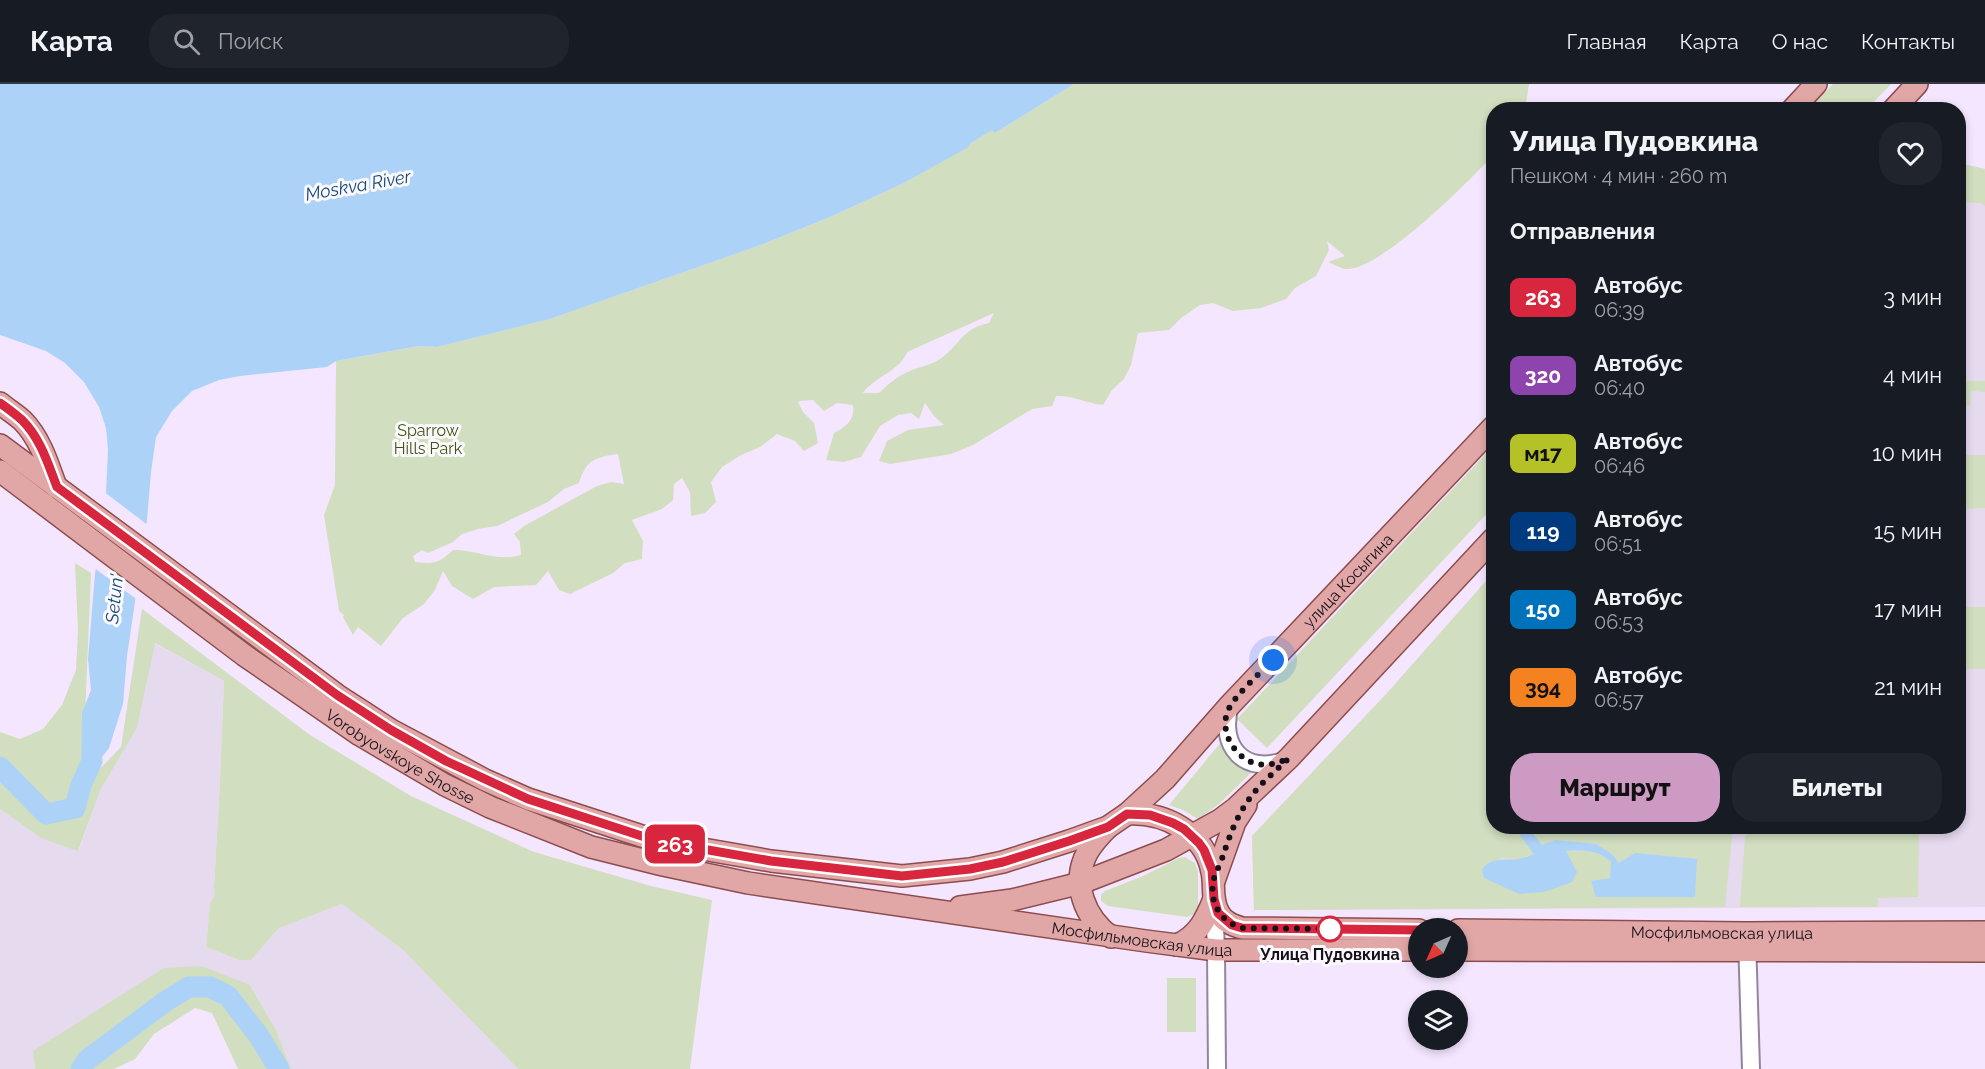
<!DOCTYPE html>
<html lang="ru">
<meta charset="utf-8">
<style>
body{margin:0;font-family:Raleway,sans-serif;background:#20242c;color:#f1f3f6;height:100vh;display:flex;flex-direction:column;font-size:22px;white-space:nowrap}
*{box-sizing:border-box;margin:0}
p{font-size:20px;color:#9ea1a6}
.icon{flex:none;width:33px;height:33px;fill:none;stroke:currentColor;stroke-width:2;stroke-linecap:round;stroke-linejoin:round}
.map{position:relative;flex:1;overflow:hidden}
.sheet{position:absolute;left:1486px;top:18px;width:480px;height:732px;display:flex;flex-direction:column;background:#171b24;border-radius:24px;box-shadow:0 3px 9px #0003}
.sheet>*{flex:none}
.badge{padding:0 12px;border-radius:9px;font-size:21px;line-height:39px}
.needle{width:39px;rotate:225deg}
.controls{position:absolute;left:1408px;top:834px;display:grid;gap:12px}
.controls a{display:grid;place-items:center;width:60px;height:60px;border-radius:50%;background:#171b24;box-shadow:0 3px 9px #0003;font-size:30px}
.you{position:absolute;width:30px;height:30px;margin:-15px;border:4px solid #fff;border-radius:50%;background:#1a73e8;box-shadow:0 0 0 9px #1a73e833}
.map>.badge{position:absolute;translate:-50% -50%;box-shadow:0 0 0 3px #fff}
h2{padding:0 24px;font-size:22px;line-height:54px}
.round{display:grid;place-items:center;flex:none;width:63px;height:63px;border-radius:24px;background:#20242c}
.head{display:flex;align-items:center;justify-content:space-between;height:102px;padding:0 24px}
h1{font-size:28px;font-weight:800;line-height:45px}
.action{display:flex;gap:12px;margin-top:auto;padding:12px 24px}
.action a{flex:1;height:69px;border-radius:24px;background:#cd9ac4;color:#111;font-size:24px;font-weight:800;line-height:69px;text-align:center}
.action a+a{background:#20242c;color:#f1f3f6}
ul{padding:0;list-style:none}
li{display:flex;align-items:center;gap:18px;height:78px;padding:0 24px}
li div{flex:1}
li b{display:block;font-size:22px}
li em{font-style:normal}
li .badge{min-width:66px;font-weight:700;text-align:center}
header{display:flex;align-items:center;gap:36px;box-sizing:border-box;height:84px;padding:0 30px;background:#171b24;border-bottom:2px solid #363941}
header strong{font-size:28px}
nav{display:flex;gap:33px;margin-inline-start:auto;font-size:21px}
.search{width:420px;height:54px;background:#20242c;display:flex;align-items:center;gap:15px;box-sizing:border-box;padding:0 21px;border-radius:24px;color:#9ea1a6;font-size:22px}
.map>svg:first-child{display:block}
.industrial{fill:#e5daee}
.green{fill:#d1debf;fill-rule:evenodd}
.water{fill:#add2f8}
.pier{fill:#f5e6ff}
.lines{fill:none;stroke-linecap:round;stroke-linejoin:round}
.river{stroke:#add2f8;stroke-width:21}
.minor-casing{stroke:#93869c;stroke-width:20}
.major-casing{stroke:#8d4c4e;stroke-width:24}
.minor{stroke:#fff;stroke-width:16}
.major{stroke:#e1a7a6;stroke-width:21}
.line-casing{stroke:#fff;stroke-width:14}
.line{stroke:#d7263d;stroke-width:9}
.walk{stroke:#161119;stroke-width:6;stroke-dasharray:0 10.8}
.stop-dot{fill:#fff;stroke:#d7263d;stroke-width:3}
.labels{text-anchor:middle;dominant-baseline:central;stroke-width:6;stroke-linejoin:round;paint-order:stroke}
.park-label{font-size:16px;fill:#3e540f;stroke:#fcf9fe}
.street-label{font-size:16px;fill:#161119;stroke:#fcf9fe}
.stop-label{font-size:16px;font-weight:bold;fill:#161119;stroke:#fcf9fe}
.water-label{font-size:18px;font-style:italic;fill:#144978;stroke:#fcf9fe}
</style>
<header>
<strong>Карта</strong>
<div class="search"><svg class="icon" aria-label="search" viewBox="0 0 24 24"><circle cx="10" cy="10" r="6"/><path d="M15 15l6 6"/></svg>Поиск</div>
<nav><a>Главная</a><a>Карта</a><a>О нас</a><a>Контакты</a></nav>
</header>
<div class="map">
<svg width="1985" height="985" viewBox="0 0 1985 985">
<rect width="100%" height="100%" fill="#f5e6ff"/>
<g class="industrial">
<path d="M 1959,79 L 1985,85 L 1985,823 L 1254,826 L 1252,752 L 1388,608 L 1494,488 L 1494,742 L 1959,742 Z"/>
<path d="M 154,559 L 224,597 L 220,698 L 214,803 L 215,811 L 210,821 L 206,863 L 239,876 L 251,876 L 279,844 L 342,820 L 403,866 L 518,985 L 291,985 L 276,946 L 250,901 L 33,967 L 35,985 L 0,985 L 0,725 L 41,754 L 79,766 L 101,705 L 137,644 Z"/>
</g>
<g class="green">
<path d="M 1074,0 L 1529,0 L 1525,25 L 1494,26 L 1494,70 C 1472,95 1378,189 1345,185 C 1340,184 1333,180 1328,178 L 1345,172 L 1327,157 L 1329,166 L 1316,192 L 1295,204 L 1286,215 L 1261,224 L 1233,227 L 1213,219 L 1200,221 L 1181,234 L 1169,246 L 1138,249 L 1131,281 L 1124,295 L 1112,306 L 1103,321 C 1086,319 1072,311 1056,312 L 1052,322 L 1032,325 L 973,361 L 951,370 L 890,380 L 879,377 L 887,357 L 908,346 L 944,341 L 934,332 L 925,319 L 919,335 L 911,329 L 898,331 L 880,342 L 861,373 L 844,378 L 826,376 L 834,349 C 846,342 855,337 853,321 L 837,319 L 824,327 L 813,316 L 800,317 L 798,318 L 803,328 L 814,339 L 818,359 L 804,367 L 795,357 L 777,350 L 760,363 L 741,371 L 722,383 L 711,398 L 716,418 L 705,429 L 691,432 L 690,408 L 682,394 L 674,400 L 673,416 L 662,425 L 632,436 L 643,457 L 642,475 L 625,479 L 613,489 L 570,510 L 559,506 L 548,487 L 536,501 L 494,503 L 473,515 L 452,502 L 443,487 L 435,506 L 424,520 L 403,534 L 381,562 L 358,543 L 353,551 L 343,533 L 344,531 L 339,527 L 324,431 L 335,401 L 336,277 L 420,262 L 437,263 L 550,235 L 758,162 L 830,133 L 902,100 L 966,64 L 971,59 L 993,45 L 995,49 ZM 994,229 L 989,239 C 964,244 962,257 944,272 C 932,282 923,281 910,287 C 898,292 888,300 879,309 L 863,309 C 874,293 900,287 907,268 ZM 618,370 L 624,400 L 611,398 L 597,402 L 524,442 L 514,450 L 520,458 L 521,471 C 497,478 477,466 453,466 C 438,480 434,480 415,478 L 413,472 L 422,466 L 428,469 L 453,458 L 462,450 L 478,445 L 497,442 L 548,418 L 564,405 L 579,399 C 586,376 595,373 618,370 Z"/>
<path d="M 1833,0 L 1891,0 L 1867,25 L 1809,25 Z"/>
<path d="M 1959,79 L 1985,85 L 1985,122 L 1981,119 L 1959,118 Z"/>
<path d="M 1959,297 L 1985,297 L 1985,308 L 1971,307 L 1970,321 L 1959,321 Z"/>
<path d="M 1494,361 L 1494,422 L 1267,664 L 1237,635 Z"/>
<path d="M 1959,371 L 1985,371 L 1985,424 L 1959,425 Z"/>
<path d="M 75,479 L 91,489 L 82,703 L 121,663 L 142,525 L 310,651 L 411,712 L 534,768 L 651,802 L 712,816 L 690,985 L 518,985 L 403,866 L 342,820 L 279,844 L 251,876 L 239,876 L 206,863 L 210,820 L 215,811 L 214,803 L 220,698 L 224,597 L 155,559 L 137,644 L 101,705 L 78,767 L 41,754 L 0,725 L 0,648 L 20,655 L 43,645 L 62,621 L 76,586 L 78,546 Z"/>
<path d="M 1494,488 L 1494,742 L 1733,743 L 1725,823 L 1254,826 L 1252,752 L 1388,608 ZM 1596,760 L 1612,770 L 1619,779 L 1695,813 L 1610,794 L 1611,778 C 1608,775 1605,771 1600,770 C 1571,760 1515,776 1485,782 L 1501,774 L 1519,775 L 1534,770 Z"/>
<rect x="1959" y="523" width="26" height="62"/>
<path d="M 1222,657 L 1244,681 L 1253,687 L 1220,719 L 1198,735 L 1183,726 L 1169,721 Z"/>
<path d="M 1919,744 L 1918,813 L 1878,814 L 1877,823 L 1740,823 L 1745,752 L 1753,745 Z"/>
<path d="M 1185,773 L 1195,779 L 1198,788 L 1198,823 L 1194,830 L 1187,833 L 1108,822 L 1101,817 L 1101,811 L 1105,807 L 1143,792 L 1179,774 Z"/>
<path d="M 201,882 L 250,901 L 276,946 L 291,985 L 238,985 L 212,929 L 195,924 L 154,950 L 135,975 L 114,985 L 35,985 L 33,967 L 164,884 Z"/>
<rect x="1167" y="894" width="29" height="54"/>
</g>
<g class="water">
<path d="M 0,0 L 1074,0 L 995,49 L 992,46 L 971,59 L 967,64 L 902,100 L 830,133 L 758,162 L 550,235 L 437,263 L 419,262 L 336,277 L 327,283 L 240,292 L 219,296 L 192,307 L 172,327 L 156,353 L 151,388 L 147,436 L 127,572 L 123,620 L 109,664 L 81,701 L 82,629 L 91,606 L 88,575 L 95,490 L 106,409 L 108,366 L 106,344 L 99,323 L 84,298 L 65,279 L 46,267 L 0,251 Z"/>
<path d="M 1528,743 L 1542,761 L 1555,756 L 1596,760 L 1612,770 L 1619,779 L 1635,769 L 1697,775 L 1695,813 L 1596,813 L 1591,797 L 1610,794 L 1611,778 C 1599,766 1584,766 1566,767 L 1577,788 L 1572,798 L 1544,808 L 1519,810 L 1484,794 L 1482,786 C 1490,772 1506,777 1519,775 C 1524,774 1529,772 1534,770 L 1519,750 Z"/>
</g>
<path class="pier" d="M 103,407 L 149,442 L 139,517 L 93,483 Z"/>
<g class="lines">
<g class="river">
<path d="M 0,683 L 46,730 L 75,724 L 81,701 L 92,677"/>
<path d="M 81,985 L 87,976 L 166,917 L 189,903 L 210,903 L 228,912 L 259,952 L 279,985"/>
</g>
<defs>
<g id="minor">
<path d="M 1230,621 C 1218,662 1244,692 1286,676"/>
<path d="M 1214,818 L 1216,866 L 1217,985"/>
<path d="M 1747,854 L 1751,985"/>
</g>
<g id="major">
<path d="M 1792,26 L 1816,0"/>
<path d="M 1893,26 L 1917,0"/>
<path d="M 0,319 C 7,325 15,330 22,336 C 40,354 48,380 56,403"/>
<path id="s1" d="M 0,361 L 337,611 L 391,646 L 485,696 L 528,715 L 657,757 L 771,777 L 902,792 L 970,785 L 1003,778 L 1069,757 L 1108,743 L 1127,730 L 1165,695 L 1230,621 L 1494,342"/>
<path id="s2" d="M 0,387 L 244,571 L 360,651 L 445,701 L 490,723 L 591,763 L 663,781 L 748,799 L 1146,857 L 1216,866 L 1419,866"/>
<path d="M 1127,730 C 1164,728 1205,748 1212,788 C 1215,801 1211,817 1219,829 C 1224,838 1232,841 1242,844 L 1419,846"/>
<path d="M 1108,743 C 1100,751 1092,760 1087,769 C 1071,800 1085,834 1111,853"/>
<path d="M 1214,797 L 1235,738 L 1246,721"/>
<path d="M 960,823 L 1012,816 L 1081,799 L 1166,766 L 1220,736 L 1236,724 L 1289,674 L 1494,454"/>
<path id="s3" d="M 1458,846 L 1747,849 L 1985,848"/>
<path d="M 1177,861 C 1198,852 1206,835 1214,815"/>
<path d="M 1458,866 L 1985,867"/>
</g>
</defs>
<use href="#minor" class="minor-casing"/>
<use href="#major" class="major-casing"/>
<use href="#minor" class="minor"/>
<use href="#major" class="major"/>
</g>
<g class="lines">
<defs>
<path id="line" d="M 0,319 C 7,324 15,330 22,336 C 41,355 48,380 57,403 L 337,611 L 391,646 L 446,677 L 528,715 L 657,757 L 771,777 L 902,792 L 970,785 L 1003,778 L 1069,757 L 1108,743 L 1127,730 L 1150,731 L 1173,739 L 1184,745 L 1199,759 L 1204,766 L 1212,786 L 1214,815 L 1218,829 L 1232,841 L 1242,844 L 1419,846"/>
</defs>
<use href="#line" class="line-casing"/>
<use href="#line" class="line"/>
<path class="walk" d="M 1273,576 C 1261,588 1239,608 1231,621 C 1216,643 1233,674 1257,680 C 1268,682 1279,679 1289,674 C 1277,686 1263,697 1253,710 C 1238,729 1230,750 1223,772 C 1220,780 1215,790 1213,798 C 1210,820 1221,838 1242,844 L 1330,845"/>
</g>
<circle class="stop-dot" cx="1330" cy="845" r="12"/>
<g class="labels">
<g class="park-label">
<text x="428" y="346">Sparrow<tspan x="428" dy="18">Hills Park</tspan></text>
</g>
<g class="street-label">
<text stroke="none"><textPath href="#s1" startOffset="1578">улица Косыгина</textPath></text>
<text stroke="none"><textPath href="#s2" startOffset="492">Vorobyovskoye Shosse</textPath></text>
<text stroke="none"><textPath href="#s3" startOffset="264">Мосфильмовская улица</textPath></text>
<text stroke="none"><textPath href="#s2" startOffset="1263">Мосфильмовская улица</textPath></text>
</g>
<g class="stop-label">
<text x="1330" y="870">Улица Пудовкина</text>
</g>
<g class="water-label">
<text transform="translate(358 101) rotate(-10)">Moskva River</text>
<text transform="translate(114 515) rotate(-84)">Setun'</text>
</g>
</g>
</svg>
<div class="controls">
<a><svg class="needle" viewBox="-14 -14 28 28"><path d="M0-13l5 13h-10z" fill="#e53935"/><path d="M0 13l5-13h-10z" fill="#9ea1a6"/></svg></a>
<a><svg class="icon" aria-label="layers" viewBox="0 0 24 24"><path d="M12 4l9 5-9 5-9-5zM3 14l9 5 9-5"/></svg></a>
</div>
<div class="you" style="left:1273px;top:576px"></div>
<b class="badge" style="left:675px;top:760px;background:#d7263d;color:#fff">263</b>
<section class="sheet">
<div class="head"><div><h1>Улица Пудовкина</h1><p>Пешком · 4 мин · 260 m</p></div><a class="round"><svg class="icon" aria-label="heart" viewBox="0 0 24 24"><path d="M12 20l-8-8c-3-5 5-10 8-4 3-6 11-1 8 4z"/></svg></a></div>
<h2>Отправления</h2>
<ul>
<li><span class="badge" style="background:#d7263d;color:#fff">263</span><div><b>Автобус</b><p>06:39</p></div><em>3 мин</em></li>
<li><span class="badge" style="background:#8e44ad;color:#fff">320</span><div><b>Автобус</b><p>06:40</p></div><em>4 мин</em></li>
<li><span class="badge" style="background:#b4c227;color:#111">м17</span><div><b>Автобус</b><p>06:46</p></div><em>10 мин</em></li>
<li><span class="badge" style="background:#003b80;color:#fff">119</span><div><b>Автобус</b><p>06:51</p></div><em>15 мин</em></li>
<li><span class="badge" style="background:#0072bc;color:#fff">150</span><div><b>Автобус</b><p>06:53</p></div><em>17 мин</em></li>
<li><span class="badge" style="background:#f58220;color:#111">394</span><div><b>Автобус</b><p>06:57</p></div><em>21 мин</em></li>
</ul>
<div class="action"><a>Маршрут</a><a>Билеты</a></div>
</section>
</div>
